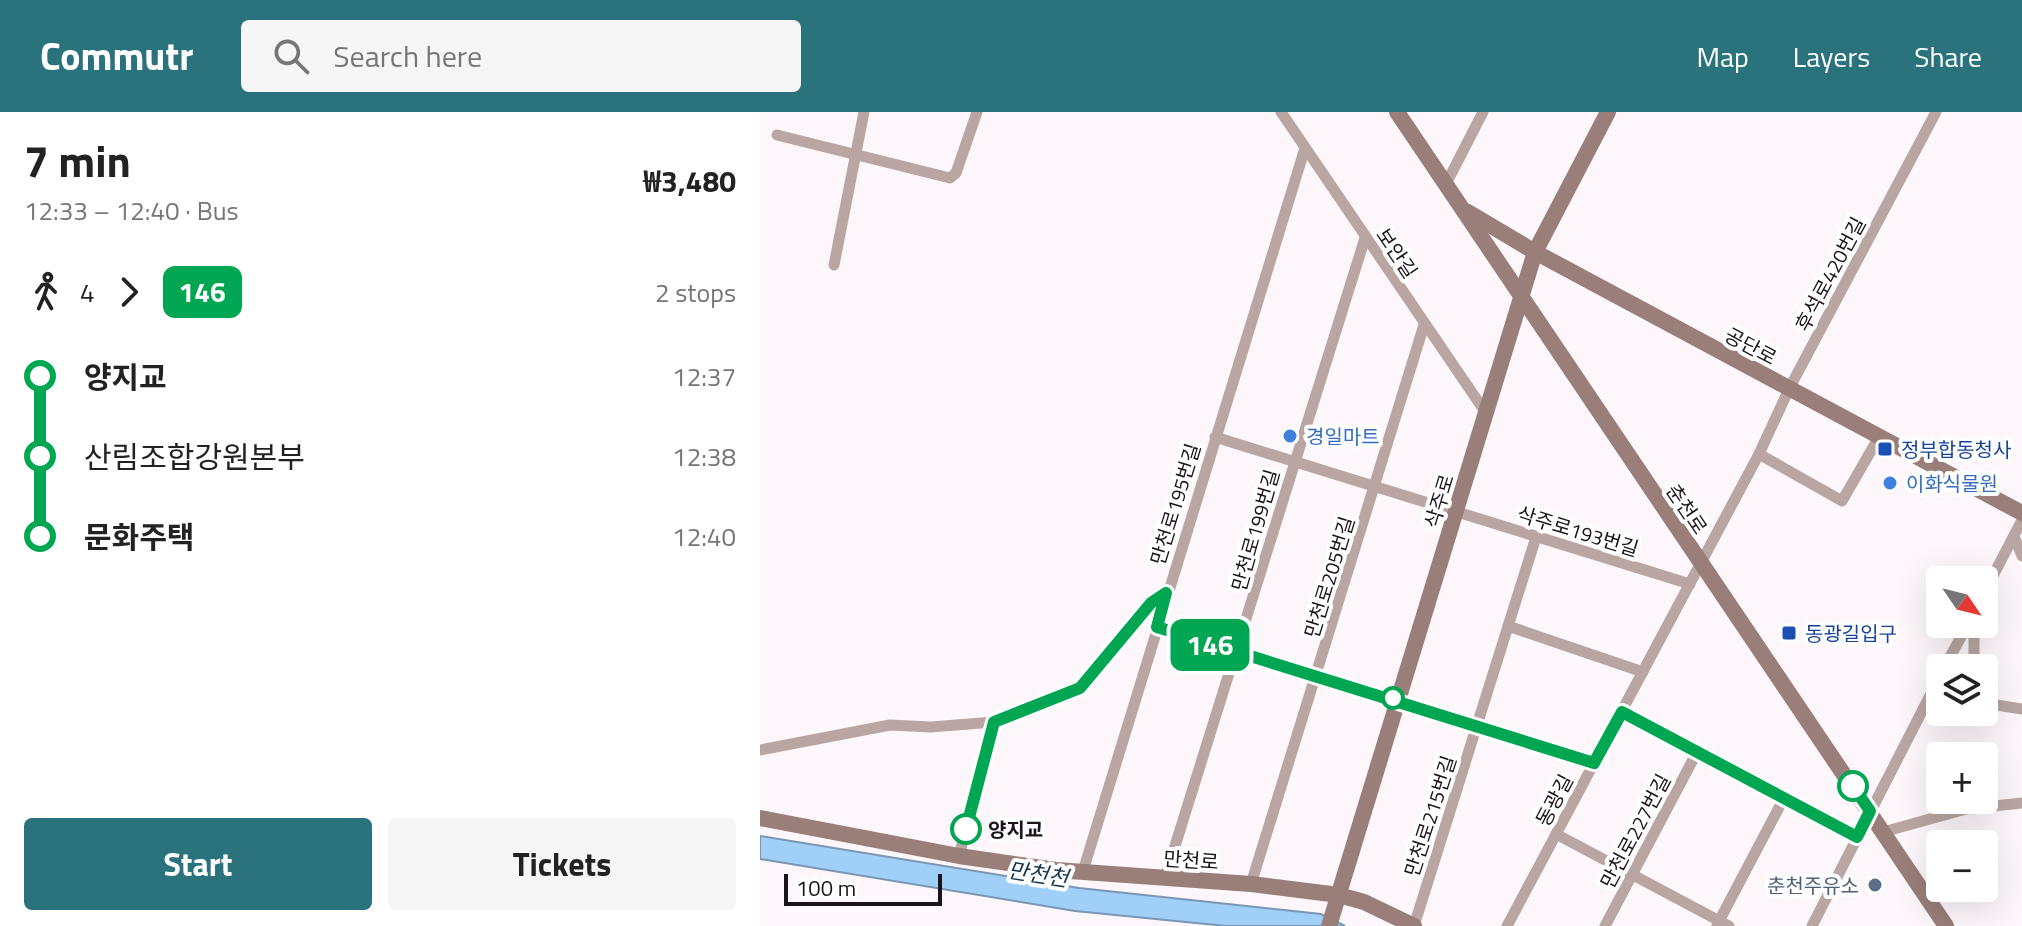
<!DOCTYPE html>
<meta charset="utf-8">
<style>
body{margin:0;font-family:"Titillium Web","Noto Sans KR",sans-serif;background:#f6f6f6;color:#222;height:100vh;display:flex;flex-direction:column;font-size:30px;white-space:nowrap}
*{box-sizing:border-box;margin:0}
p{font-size:26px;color:#767676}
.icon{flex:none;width:44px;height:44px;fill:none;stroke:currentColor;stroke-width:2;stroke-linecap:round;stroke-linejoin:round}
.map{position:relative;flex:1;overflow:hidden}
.sheet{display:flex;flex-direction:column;background:#fff;width:760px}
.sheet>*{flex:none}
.badge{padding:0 16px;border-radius:12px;font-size:28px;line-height:52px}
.needle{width:52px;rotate:125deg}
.tools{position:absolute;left:1166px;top:454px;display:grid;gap:16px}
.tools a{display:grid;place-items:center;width:72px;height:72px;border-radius:8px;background:#fff;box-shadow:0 8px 32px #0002;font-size:40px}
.scale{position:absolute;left:24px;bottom:20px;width:158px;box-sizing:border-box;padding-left:8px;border:4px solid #1d131c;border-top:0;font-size:22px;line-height:28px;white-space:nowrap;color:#1d131c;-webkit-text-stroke:6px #fff;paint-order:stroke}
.map>.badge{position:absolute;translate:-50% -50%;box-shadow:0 0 0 4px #fff}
.legs{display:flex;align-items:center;gap:12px;height:88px;padding:0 24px;font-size:26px}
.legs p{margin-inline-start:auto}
.headline{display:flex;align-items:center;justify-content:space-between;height:136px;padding:0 24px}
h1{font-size:44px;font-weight:700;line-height:60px}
.cta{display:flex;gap:16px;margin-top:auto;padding:16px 24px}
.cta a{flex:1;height:92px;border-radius:8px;background:#2a727c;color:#fff;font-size:32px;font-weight:700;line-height:92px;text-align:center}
.cta a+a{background:#f6f6f6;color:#222}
ul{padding:0 24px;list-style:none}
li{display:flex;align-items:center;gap:28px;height:80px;font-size:30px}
li i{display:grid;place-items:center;width:12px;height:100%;margin:0 10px;background:currentColor}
li i::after{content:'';width:20px;height:20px;margin:-10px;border:6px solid;border-radius:50%;background:#fff}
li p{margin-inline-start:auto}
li:first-child i{background:linear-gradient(#0000 50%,currentColor 0)}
li:last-child i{background:linear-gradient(currentColor 50%,#0000 0)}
header{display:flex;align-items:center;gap:48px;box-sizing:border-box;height:112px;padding:0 40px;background:#2a727c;color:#fff}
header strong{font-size:38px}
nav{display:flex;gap:44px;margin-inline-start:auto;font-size:28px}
.search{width:560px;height:72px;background:#f6f6f6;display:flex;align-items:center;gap:20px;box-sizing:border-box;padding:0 28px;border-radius:8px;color:#767676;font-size:30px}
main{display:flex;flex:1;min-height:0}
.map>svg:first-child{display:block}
.water{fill:#a0cff7;stroke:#7997b5;stroke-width:2}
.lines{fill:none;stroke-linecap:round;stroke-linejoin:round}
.street{stroke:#b9a6a2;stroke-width:11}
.secondary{stroke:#997e79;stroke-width:16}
.line-1-casing{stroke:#fff;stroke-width:18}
.line-1{stroke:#00a651;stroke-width:12}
.shop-dot{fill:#3f7fe0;stroke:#fff;stroke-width:3}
.transit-dot{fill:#1a4fb4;stroke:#fff;stroke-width:3}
.stop-1-dot{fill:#fff;stroke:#00a651;stroke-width:4}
.service-dot{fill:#5c6f8a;stroke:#fff;stroke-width:3}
.labels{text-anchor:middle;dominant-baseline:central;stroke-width:8;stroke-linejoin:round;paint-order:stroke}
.street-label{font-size:20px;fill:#1d131c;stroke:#fff}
.shop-label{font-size:20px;fill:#366cbe;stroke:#fff;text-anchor:start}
.transit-label{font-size:20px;fill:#164399;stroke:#fff;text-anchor:start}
.stop-label{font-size:20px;font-weight:bold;fill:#1d131c;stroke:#fff;text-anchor:start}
.service-label{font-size:20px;fill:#4e5e75;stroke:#fff;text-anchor:end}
.water-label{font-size:22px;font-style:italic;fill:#133550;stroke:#fff}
</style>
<header>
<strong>Commutr</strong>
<div class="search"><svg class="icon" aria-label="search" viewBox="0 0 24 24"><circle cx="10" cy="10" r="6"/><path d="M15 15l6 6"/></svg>Search here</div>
<nav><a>Map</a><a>Layers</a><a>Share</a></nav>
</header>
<main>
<section class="sheet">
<div class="headline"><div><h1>7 min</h1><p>12:33 – 12:40 · Bus</p></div><b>₩3,480</b></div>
<div class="legs"><svg class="icon" aria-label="walk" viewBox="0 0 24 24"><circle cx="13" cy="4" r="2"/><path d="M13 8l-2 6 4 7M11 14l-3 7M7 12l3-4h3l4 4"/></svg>4<svg class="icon" aria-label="forward" viewBox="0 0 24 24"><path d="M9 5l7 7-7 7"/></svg><b class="badge" style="background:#00a651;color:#fff">146</b><p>2 stops</p></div>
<ul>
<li><i style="color:#00a651"></i><b>양지교</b><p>12:37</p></li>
<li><i style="color:#00a651"></i><span>산림조합강원본부</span><p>12:38</p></li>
<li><i style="color:#00a651"></i><b>문화주택</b><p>12:40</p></li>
</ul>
<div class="cta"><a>Start</a><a>Tickets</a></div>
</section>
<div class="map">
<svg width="1262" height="814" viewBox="0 0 1262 814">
<rect width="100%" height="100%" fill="#fdf7fc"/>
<path class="water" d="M 0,724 L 319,776 L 561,802 L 585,814 L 466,814 L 315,799 L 0,747 Z"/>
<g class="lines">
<g class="street">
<path d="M 521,0 L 726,301"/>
<path d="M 17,23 L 190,66 L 196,61 L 217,0"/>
<path d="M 686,72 L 723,0"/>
<path d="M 74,153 L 104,0"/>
<path d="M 455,325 L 930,472"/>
<path d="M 999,342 L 1082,389 L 1119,325"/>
<path d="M 1254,424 L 1262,444"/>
<path d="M 1224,481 L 1262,408"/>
<path d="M 1208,513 L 1214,526 L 1214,556"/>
<path d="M 748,514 L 883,560"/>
<path d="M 397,515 L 834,651"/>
<path d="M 1184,556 L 1208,512"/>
<path d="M 1224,591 L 1262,597"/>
<path d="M 862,600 L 1097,725"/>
<path d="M 0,638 L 130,613 L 171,615 L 234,610 L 285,592 L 320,576 L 391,491 L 406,481"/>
<path d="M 1123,720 L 1206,697 L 1262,691"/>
<path d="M 796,722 L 969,814"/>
<path d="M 199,744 L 234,610"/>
<path d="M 323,759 L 545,36"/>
<path d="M 405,766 L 605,126"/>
<path d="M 491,772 L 664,213"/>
<path d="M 957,813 L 1024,686"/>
<path d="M 654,814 L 776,425"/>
<path d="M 747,814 L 999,342 L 1029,277 L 1176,0"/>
<path d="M 845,814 L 937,640"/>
<path d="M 1052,814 L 1180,564"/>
</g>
<g class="secondary">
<path d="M 637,0 L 1186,814"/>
<path d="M 708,100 L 775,140 L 1262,401"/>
<path d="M 0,706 L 199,744 L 296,758 L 491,772 L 579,783 L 604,790 L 654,814"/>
<path d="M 569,814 L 775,140 L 848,0"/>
</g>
</g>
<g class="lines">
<defs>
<path id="line-1" d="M 206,717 L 234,610 L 320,576 L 391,491 L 406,481 L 397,515 L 834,651 L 862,600 L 1097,725 L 1110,699 L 1093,674"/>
</defs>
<use href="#line-1" class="line-1-casing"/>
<use href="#line-1" class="line-1"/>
</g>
<g class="shop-dot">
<circle cx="530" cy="324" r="8"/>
<circle cx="1130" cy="371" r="8"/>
</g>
<g class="transit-dot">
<rect x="1117" y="329" width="16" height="16" rx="4"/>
<rect x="1021" y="513" width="16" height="16" rx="4"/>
</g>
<g class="stop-1-dot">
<circle cx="633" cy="586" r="10"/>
<circle cx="1093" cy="674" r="14"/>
<circle cx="206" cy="717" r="14"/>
</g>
<circle class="service-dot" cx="1115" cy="773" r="8"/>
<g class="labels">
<g class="street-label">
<text transform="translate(637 141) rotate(56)">보안길</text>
<text transform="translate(1070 162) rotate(-62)">후석로420번길</text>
<text transform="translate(991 234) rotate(28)">공단로</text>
<text transform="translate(679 389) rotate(-73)">삭주로</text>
<text transform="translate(415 392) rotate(-73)">만천로195번길</text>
<text transform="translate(927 397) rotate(56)">춘천로</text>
<text transform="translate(495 418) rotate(-74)">만천로199번길</text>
<text transform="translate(818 419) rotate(17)">삭주로193번길</text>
<text transform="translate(569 465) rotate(-73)">만천로205번길</text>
<text transform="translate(794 688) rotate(-62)">동광길</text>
<text transform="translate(670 704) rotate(-72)">만천로215번길</text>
<text transform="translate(875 719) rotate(-62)">만천로227번길</text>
<text transform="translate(431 748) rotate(4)">만천로</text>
</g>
<g class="shop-label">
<text x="546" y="324">경일마트</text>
<text x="1146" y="371">이화식물원</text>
</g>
<g class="transit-label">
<text x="1141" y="337">정부합동청사</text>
<text x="1045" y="521">동광길입구</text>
</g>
<g class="stop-label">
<text x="228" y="717">양지교</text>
</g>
<g class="service-label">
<text x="1099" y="773">춘천주유소</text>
</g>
<g class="water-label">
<text transform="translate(278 762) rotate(9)">만천천</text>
</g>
</g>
</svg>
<div class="tools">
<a><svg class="needle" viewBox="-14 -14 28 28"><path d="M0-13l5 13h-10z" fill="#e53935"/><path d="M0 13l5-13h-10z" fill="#767676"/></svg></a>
<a><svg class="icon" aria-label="layers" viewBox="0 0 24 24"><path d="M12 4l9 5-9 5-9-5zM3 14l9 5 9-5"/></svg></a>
<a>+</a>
<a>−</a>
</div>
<div class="scale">100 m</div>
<b class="badge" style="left:450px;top:533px;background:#00a651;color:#fff">146</b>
</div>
</main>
